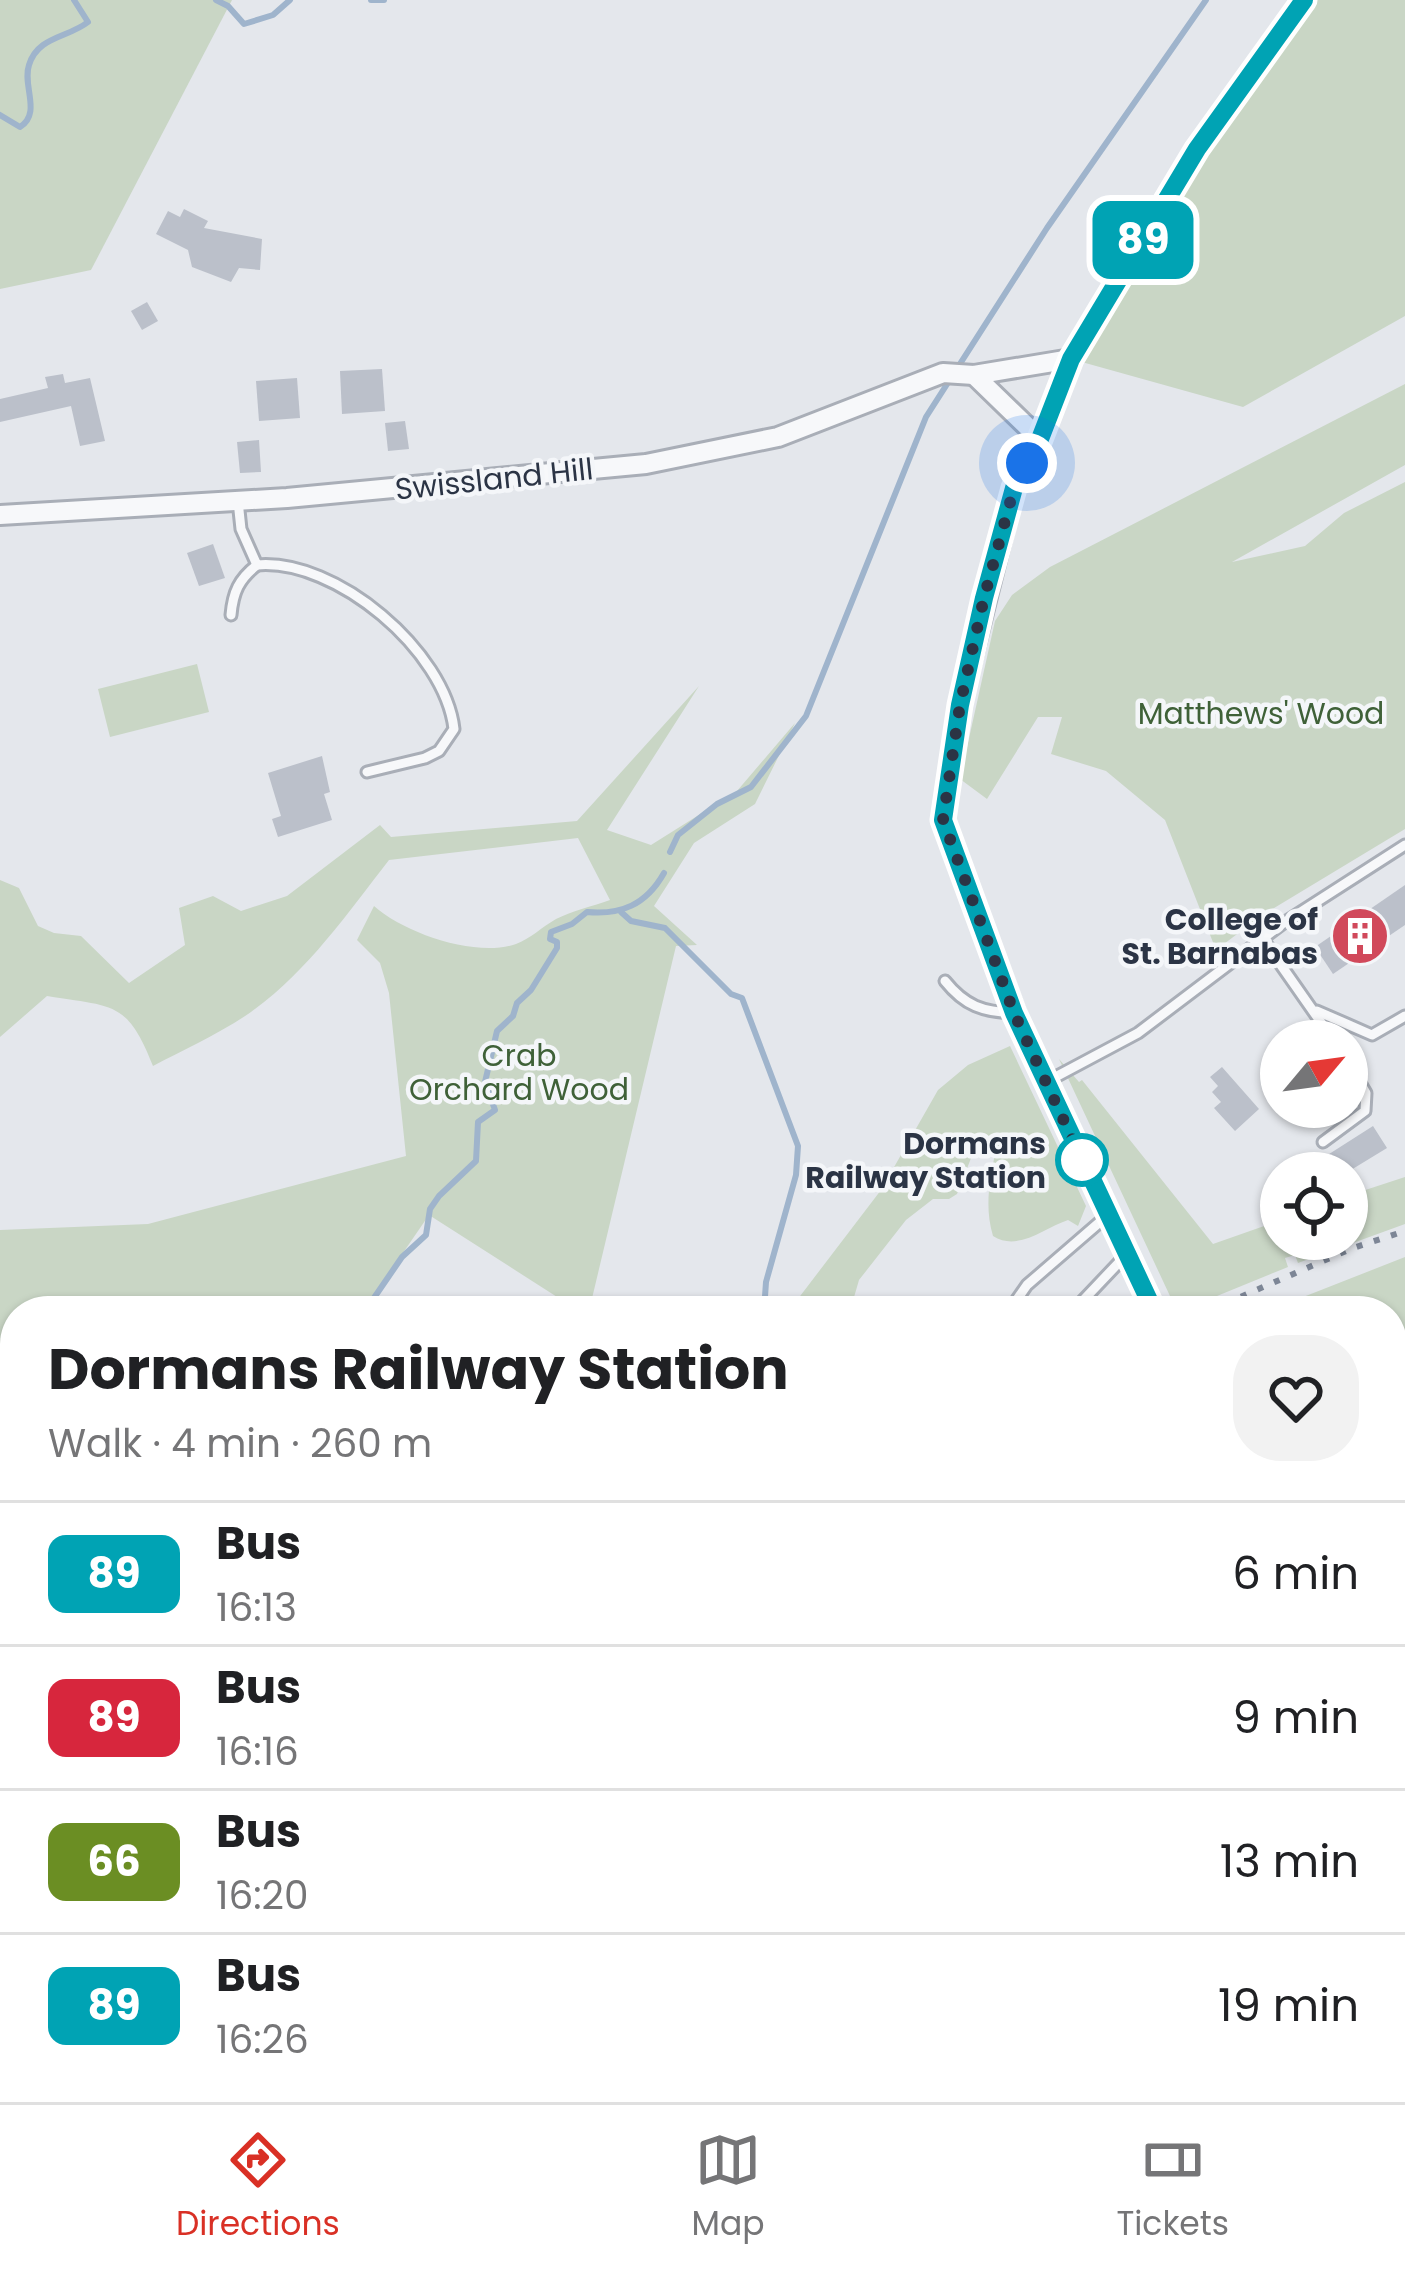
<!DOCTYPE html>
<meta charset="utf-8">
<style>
body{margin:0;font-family:Poppins,sans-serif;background:#f2f2f2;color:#202124;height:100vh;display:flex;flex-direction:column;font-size:45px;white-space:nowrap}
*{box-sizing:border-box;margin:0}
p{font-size:39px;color:#757577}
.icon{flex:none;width:66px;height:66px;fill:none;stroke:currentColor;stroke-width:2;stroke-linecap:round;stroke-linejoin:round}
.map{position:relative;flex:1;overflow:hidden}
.details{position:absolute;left:0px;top:1296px;width:1407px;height:807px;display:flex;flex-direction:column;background:#fff;border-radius:48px 48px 0 0;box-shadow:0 3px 9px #0004}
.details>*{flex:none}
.badge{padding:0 24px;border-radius:18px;font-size:42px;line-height:78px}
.needle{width:78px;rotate:61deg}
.fabs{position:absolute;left:1260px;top:1020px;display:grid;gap:24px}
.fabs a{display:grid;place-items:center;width:108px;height:108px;border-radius:50%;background:#fff;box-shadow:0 3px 9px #0004;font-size:60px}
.you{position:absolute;width:60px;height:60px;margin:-30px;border:9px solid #fff;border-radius:50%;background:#1a73e8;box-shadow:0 0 0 18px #1a73e833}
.map>.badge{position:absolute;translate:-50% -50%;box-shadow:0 0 0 6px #fff}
.round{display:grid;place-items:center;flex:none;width:126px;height:126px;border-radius:48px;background:#f2f2f2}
.summary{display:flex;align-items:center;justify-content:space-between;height:204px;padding:0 48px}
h1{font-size:57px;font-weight:700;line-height:90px}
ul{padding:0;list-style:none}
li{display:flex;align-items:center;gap:36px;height:144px;padding:0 48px;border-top:3px solid #e0e0e0}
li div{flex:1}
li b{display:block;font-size:45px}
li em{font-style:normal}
li .badge{min-width:132px;font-weight:700;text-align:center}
.menu{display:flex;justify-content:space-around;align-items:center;height:168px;border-top:3px solid #e0e0e0;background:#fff;font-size:33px;color:#757577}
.menu a{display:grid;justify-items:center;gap:6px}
.menu .on{color:#d93025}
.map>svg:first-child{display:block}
.green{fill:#c9d6c5}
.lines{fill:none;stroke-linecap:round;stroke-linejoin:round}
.stream{stroke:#9fb4cc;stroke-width:6}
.building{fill:#bbc0ca}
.service-casing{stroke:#a9aeb7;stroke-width:15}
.minor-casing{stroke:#a9aeb7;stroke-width:24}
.service{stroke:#f7f8fa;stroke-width:9}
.minor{stroke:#f7f8fa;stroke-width:18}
.rail{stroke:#7d8696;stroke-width:6;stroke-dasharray:6 12;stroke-linecap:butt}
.line-casing{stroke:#fff;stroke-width:27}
.line{stroke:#00a3b4;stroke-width:18}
.walk{stroke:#2b3445;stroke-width:12;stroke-dasharray:0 21.6}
.stop-dot{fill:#fff;stroke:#00a3b4;stroke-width:6}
.labels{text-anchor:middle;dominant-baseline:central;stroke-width:9;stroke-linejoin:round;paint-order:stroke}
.street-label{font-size:30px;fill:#2b3445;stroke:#f4f6f9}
.park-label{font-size:30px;fill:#3f6138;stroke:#f4f6f9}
.poi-label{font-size:30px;font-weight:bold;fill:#2b3445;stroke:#f4f6f9;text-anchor:end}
.stop-label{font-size:30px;font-weight:bold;fill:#2b3445;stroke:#f4f6f9;text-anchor:end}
</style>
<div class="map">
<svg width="1405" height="2102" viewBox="0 0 1405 2102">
<rect width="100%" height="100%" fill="#e4e7ec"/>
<g class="green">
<path d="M 0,0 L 232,0 L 91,270 L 0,289 Z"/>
<path d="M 1304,0 L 1405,0 L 1405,316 L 1243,407 L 1071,359 Z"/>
<path d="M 1405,384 L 1405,465 L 1232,562 L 1305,546 L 1344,513 L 1405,482 L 1405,829 L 1261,916 L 1216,950 L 1165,820 L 1106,771 L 1051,754 L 1062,717 L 1038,717 L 987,799 L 960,779 L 995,621 L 1012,595 L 1050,567 Z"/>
<path d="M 197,664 L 209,712 L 110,737 L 98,689 Z"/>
<path d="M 699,686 L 607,830 L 651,845 L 737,791 L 795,723 L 755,804 L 694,843 L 654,906 L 697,945 L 676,946 L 589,1311 L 579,1311 L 429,1215 L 363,1311 L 15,1311 L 15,1563 L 0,1468 L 0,1230 L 148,1224 L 406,1156 L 389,993 L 380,963 L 357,940 L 374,906 C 404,933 476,958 516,944 C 530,939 542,927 556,919 C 572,911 593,906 610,900 L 578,838 L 389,860 C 346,915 308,971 251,1012 C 221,1033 185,1049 153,1066 C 127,1000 113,1007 47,996 L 0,1037 L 0,880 L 19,888 L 38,926 L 54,933 L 81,936 L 129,983 L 185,945 L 179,908 L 213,896 L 241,911 L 287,896 L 380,825 L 391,837 L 577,821 Z"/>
<path d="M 1010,1046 L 1086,1206 L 1078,1226 L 1068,1220 C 1044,1228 1018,1252 993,1236 C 984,1206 990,1179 996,1149 L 989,1143 L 975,1148 L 957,1194 L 949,1199 L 933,1199 L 906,1220 L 859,1280 L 850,1311 L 739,1311 L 791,1308 L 881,1190 L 938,1090 L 968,1065 Z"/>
<path d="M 1059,1059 L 1079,1082 L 1082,1080 L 1213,1244 L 1281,1220 L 1281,1239 L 1347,1239 L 1347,1196 L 1405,1177 L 1405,1224 L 1298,1263 L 1295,1255 L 1285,1258 L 1288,1267 L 1217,1296 L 1170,1296 Z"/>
<path d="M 1405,1257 L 1405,1843 L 1395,1847 L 1392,1311 L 1291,1311 L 1288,1303 Z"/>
<path d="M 15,1701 L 15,2088 L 237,2088 L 225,2102 L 0,2102 L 0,1711 Z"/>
<path d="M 1405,2013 L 1405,2102 L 1148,2102 L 1145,2091 L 1154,2088 L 1392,2088 L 1392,2016 Z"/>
</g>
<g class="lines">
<g class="stream">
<path d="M 216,0 L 228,6 L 244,24 L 273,15 L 290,0"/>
<path d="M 371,0 L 384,0"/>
<path d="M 0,115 L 20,127 C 42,113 22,86 29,65 C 38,36 68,38 88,22 L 74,0"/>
<path d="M 670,852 L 678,835 L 717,804 L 751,787 L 806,716 L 926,417 L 1047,228 L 1206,0"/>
<path d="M 621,912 L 631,921 L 665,928 L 731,994 L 742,998 L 798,1146 L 796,1175 L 766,1282 L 764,1311"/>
<path d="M 365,1311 L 402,1257 L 426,1235 L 430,1209 L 439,1196 L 476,1161 L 478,1122 L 495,1110 L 485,1082 L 497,1031 L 513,1016 L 517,1003 L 531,990 L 557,948 L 557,942 L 550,939 L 551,932 L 572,924 L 587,912 C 621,915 646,905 664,873"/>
</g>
</g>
<g class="building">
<path d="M 184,209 L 208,221 L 204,228 L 262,239 L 260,270 L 239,268 L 231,282 L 192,267 L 188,250 L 156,234 L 168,211 L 180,217 Z"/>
<path d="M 147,302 L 158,321 L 142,330 L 131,311 Z"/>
<path d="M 382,369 L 385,411 L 342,414 L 340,371 Z"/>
<path d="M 63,374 L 65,383 L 90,378 L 105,441 L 80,446 L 71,406 L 0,422 L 0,399 L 48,388 L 45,377 Z"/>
<path d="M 297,378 L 300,418 L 259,421 L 256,381 Z"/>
<path d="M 405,421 L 409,449 L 388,451 L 385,423 Z"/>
<path d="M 259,440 L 261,472 L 240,473 L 237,442 Z"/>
<path d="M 213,544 L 225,578 L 199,586 L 187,553 Z"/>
<path d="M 322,756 L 330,792 L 324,794 L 332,820 L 278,837 L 272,819 L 281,816 L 268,773 Z"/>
<path d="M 1405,885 L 1405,925 L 1333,974 L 1315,947 Z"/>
<path d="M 1222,1067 L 1259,1109 L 1235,1131 L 1214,1108 L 1221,1102 L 1212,1092 L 1218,1086 L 1210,1077 Z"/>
<path d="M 1373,1126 L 1387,1148 L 1346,1173 L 1308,1173 L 1329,1160 L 1326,1156 Z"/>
</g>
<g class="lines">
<defs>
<g id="service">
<path d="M 238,501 L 241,529 L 257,565 C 336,558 445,651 454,729 L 439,751 L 425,758 L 367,772"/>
<path d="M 231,615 C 233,592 239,579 257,565"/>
<path d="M 1262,938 L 1334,1041"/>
<path d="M 945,981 C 965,1006 983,1012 1014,1013"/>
<path d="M 1317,1011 L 1372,1035 L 1405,1016"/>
<path d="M 1046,1082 L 1138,1033 L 1282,924 L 1405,845"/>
<path d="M 1323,1142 L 1365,1111 L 1366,1093 L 1347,1061"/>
<path d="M 1009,1311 L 1027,1285 L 1108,1215"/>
<path d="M 1073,1311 L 1126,1255"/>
</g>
<g id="minor">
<path d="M 974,375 L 1040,439"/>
<path d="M 0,515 L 287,498 L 646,464 L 778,437 L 943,373 L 974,375 L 1071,359"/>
<path d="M 1154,1311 L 1022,1031 L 943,821 L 960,705 L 1014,488 L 1040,439 L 1071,359 L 1197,149 L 1304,0"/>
<path d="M 1392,1819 L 1405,1847"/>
</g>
</defs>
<use href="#service" class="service-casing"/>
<use href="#minor" class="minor-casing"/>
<use href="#service" class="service"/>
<use href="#minor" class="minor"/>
<g class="rail">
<path d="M 1208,1311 L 1353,1248 L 1405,1231"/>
<path d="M 282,2102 L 295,2088"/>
</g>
</g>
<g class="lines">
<defs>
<path id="line" d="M 1154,1311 L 1014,1013 L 943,820 L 960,705 L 984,598 L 1014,488 L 1040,439 L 1071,359 L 1197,149 L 1304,0"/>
</defs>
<use href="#line" class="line-casing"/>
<use href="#line" class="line"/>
<path class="walk" d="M 1027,463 L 1014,488 L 984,598 L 960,705 L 943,820 L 1014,1013 L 1082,1160"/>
</g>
<defs>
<symbol id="building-disc" viewBox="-11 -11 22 22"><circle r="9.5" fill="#d1495b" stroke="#f4f6f9"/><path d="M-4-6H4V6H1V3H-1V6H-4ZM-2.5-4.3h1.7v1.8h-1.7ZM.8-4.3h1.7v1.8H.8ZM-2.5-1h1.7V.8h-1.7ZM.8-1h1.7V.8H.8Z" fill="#fff"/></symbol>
</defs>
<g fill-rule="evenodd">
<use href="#building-disc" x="1327" y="903" width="66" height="66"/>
</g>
<circle class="stop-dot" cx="1082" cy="1160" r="24"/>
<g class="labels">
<g class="street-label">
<text transform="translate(494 479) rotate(-6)">Swissland Hill</text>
</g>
<g class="park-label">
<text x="1261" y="713">Matthews' Wood</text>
<text x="519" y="1055">Crab<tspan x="519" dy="34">Orchard Wood</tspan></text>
</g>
<g class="poi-label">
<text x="1318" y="919">College of<tspan x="1318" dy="34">St. Barnabas</tspan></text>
</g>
<g class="stop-label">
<text x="1046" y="1143">Dormans<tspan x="1046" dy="34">Railway Station</tspan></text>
</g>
</g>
</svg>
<div class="fabs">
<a><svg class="needle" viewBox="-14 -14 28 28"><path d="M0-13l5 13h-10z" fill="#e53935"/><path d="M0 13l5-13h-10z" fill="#757577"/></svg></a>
<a><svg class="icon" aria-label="locate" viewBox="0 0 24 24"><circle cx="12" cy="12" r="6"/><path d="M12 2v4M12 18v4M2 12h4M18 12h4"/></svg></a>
</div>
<div class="you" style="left:1027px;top:463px"></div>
<b class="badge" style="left:1143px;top:240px;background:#00a3b4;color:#fff">89</b>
<section class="details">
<div class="summary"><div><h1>Dormans Railway Station</h1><p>Walk · 4 min · 260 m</p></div><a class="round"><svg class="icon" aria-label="heart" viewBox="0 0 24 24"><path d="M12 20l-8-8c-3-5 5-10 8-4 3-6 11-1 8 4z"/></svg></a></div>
<ul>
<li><span class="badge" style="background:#00a3b4;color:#fff">89</span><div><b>Bus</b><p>16:13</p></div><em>6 min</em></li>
<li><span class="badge" style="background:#d7263d;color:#fff">89</span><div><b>Bus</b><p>16:16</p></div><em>9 min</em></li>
<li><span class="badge" style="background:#6b8e23;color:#fff">66</span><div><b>Bus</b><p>16:20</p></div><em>13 min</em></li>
<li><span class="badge" style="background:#00a3b4;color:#fff">89</span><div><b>Bus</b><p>16:26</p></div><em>19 min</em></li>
</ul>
</section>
</div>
<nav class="menu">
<a class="on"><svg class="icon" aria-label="directions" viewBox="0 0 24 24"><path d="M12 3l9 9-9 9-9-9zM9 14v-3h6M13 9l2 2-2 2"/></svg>Directions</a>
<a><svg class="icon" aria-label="map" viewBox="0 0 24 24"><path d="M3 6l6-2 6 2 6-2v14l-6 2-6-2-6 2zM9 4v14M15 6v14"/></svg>Map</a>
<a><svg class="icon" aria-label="tickets" viewBox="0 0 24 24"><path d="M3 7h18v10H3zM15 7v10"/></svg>Tickets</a>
</nav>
